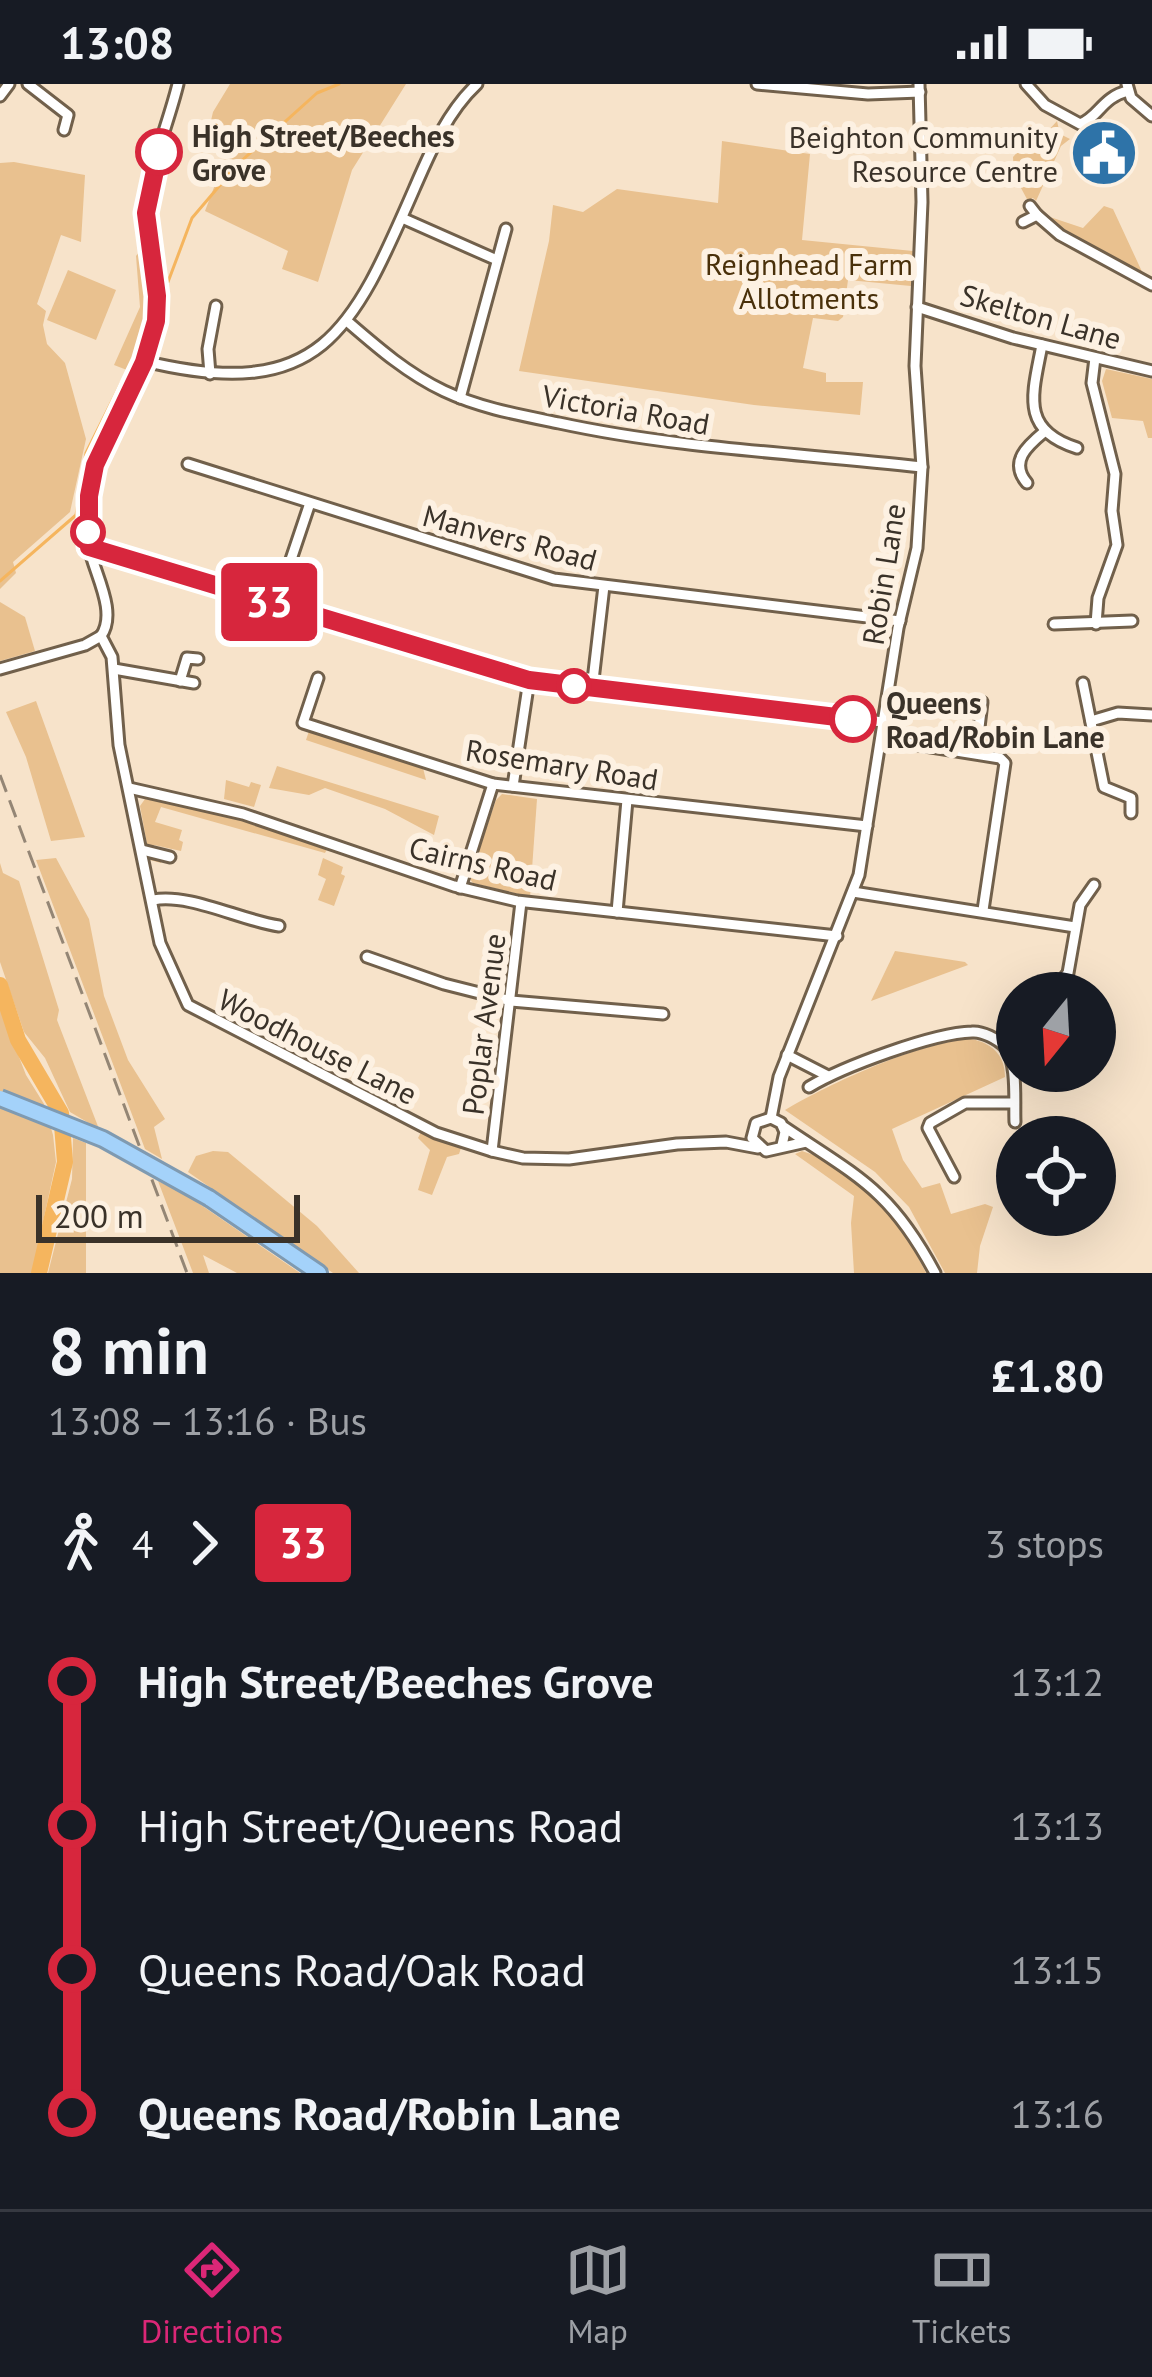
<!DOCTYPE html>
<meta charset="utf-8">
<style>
body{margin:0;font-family:"PT Sans",sans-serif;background:#242831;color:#f1f3f6;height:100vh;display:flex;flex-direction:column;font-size:45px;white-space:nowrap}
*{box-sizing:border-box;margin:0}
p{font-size:39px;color:#9ea1a6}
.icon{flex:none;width:66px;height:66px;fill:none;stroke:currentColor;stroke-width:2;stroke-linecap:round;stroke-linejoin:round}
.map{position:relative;height:1189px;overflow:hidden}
.details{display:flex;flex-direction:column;background:#171b24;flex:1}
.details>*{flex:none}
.badge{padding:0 24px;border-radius:9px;font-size:42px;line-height:78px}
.needle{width:78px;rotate:198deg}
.tools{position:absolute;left:996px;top:888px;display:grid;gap:24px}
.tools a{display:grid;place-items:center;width:120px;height:120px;border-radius:50%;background:#171b24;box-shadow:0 12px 48px #0002;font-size:60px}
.scale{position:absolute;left:36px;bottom:30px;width:264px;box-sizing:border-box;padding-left:12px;border:6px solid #3a3229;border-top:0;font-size:33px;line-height:42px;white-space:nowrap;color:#3a3229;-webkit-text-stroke:9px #fdf1e2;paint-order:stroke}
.map>.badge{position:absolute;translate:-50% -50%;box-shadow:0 0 0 6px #fff}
.legs{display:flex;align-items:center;gap:18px;height:132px;padding:0 48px;font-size:39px}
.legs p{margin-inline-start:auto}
.summary{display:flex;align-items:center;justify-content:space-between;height:204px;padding:0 48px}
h1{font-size:66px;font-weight:700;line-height:90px}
ul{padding:0 48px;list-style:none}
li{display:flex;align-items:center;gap:42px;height:144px;font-size:45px}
li i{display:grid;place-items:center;width:18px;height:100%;margin:0 15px;background:currentColor}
li i::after{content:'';width:30px;height:30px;margin:-15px;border:9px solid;border-radius:50%;background:#171b24}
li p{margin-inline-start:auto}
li:first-child i{background:linear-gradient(#0000 50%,currentColor 0)}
li:last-child i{background:linear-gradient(currentColor 50%,#0000 0)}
.status{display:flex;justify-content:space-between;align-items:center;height:84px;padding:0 60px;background:#171b24;direction:ltr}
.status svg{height:33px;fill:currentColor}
.dock{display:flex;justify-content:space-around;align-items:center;height:168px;border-top:3px solid #363941;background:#171b24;font-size:33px;color:#9ea1a6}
.dock a{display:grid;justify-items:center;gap:6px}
.dock .current{color:#db2777}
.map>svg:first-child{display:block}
.green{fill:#e9c18f}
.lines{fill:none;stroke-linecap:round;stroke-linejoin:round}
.stream{stroke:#f5b55e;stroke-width:3}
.river{stroke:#f5b55e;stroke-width:16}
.minor-casing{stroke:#71604b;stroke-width:15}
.highway-casing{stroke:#7f9ab1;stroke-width:20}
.minor{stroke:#fff;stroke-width:9}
.highway{stroke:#a4d2fa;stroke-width:14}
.rail{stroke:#948675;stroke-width:3;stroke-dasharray:18 9;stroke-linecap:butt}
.highway-bridge-casing{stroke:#7f9ab1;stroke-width:20;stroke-linecap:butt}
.highway-bridge{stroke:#a4d2fa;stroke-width:14}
.line-1-casing{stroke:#fff;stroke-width:27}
.line-1{stroke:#d7263d;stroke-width:18}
.stop-1-dot{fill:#fff;stroke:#d7263d;stroke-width:6}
.labels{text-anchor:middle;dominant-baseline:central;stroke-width:12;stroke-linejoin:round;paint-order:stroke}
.stop-label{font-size:30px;font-weight:bold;fill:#3a3229;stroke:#fdf1e2;text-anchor:start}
.poi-label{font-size:30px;fill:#3a3229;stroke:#fdf1e2;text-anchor:end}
.park-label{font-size:30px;fill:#49300a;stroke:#fdf1e2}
.street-label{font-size:30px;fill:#3a3229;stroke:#fdf1e2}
</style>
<div class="status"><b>13:08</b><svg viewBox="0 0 49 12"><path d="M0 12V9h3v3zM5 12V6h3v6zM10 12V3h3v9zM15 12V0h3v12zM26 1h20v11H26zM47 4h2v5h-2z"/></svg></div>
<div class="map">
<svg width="1152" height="1189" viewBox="0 0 1152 1189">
<rect width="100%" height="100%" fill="#f7e3ca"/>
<g class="green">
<path d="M 230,0 L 406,0 L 352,86 L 318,198 L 282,185 L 288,167 L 205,127 L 229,64 L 206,58 L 213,28 Z"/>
<path d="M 1057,37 L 1060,50 L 1070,55 L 1061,62 L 1036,117 L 1033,114 L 1028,117 L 1014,91 L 1013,73 L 1029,55 L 1036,60 Z"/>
<path d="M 722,57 L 810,70 L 802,156 L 913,167 L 911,202 L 848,196 L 843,233 L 838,237 L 813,234 L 803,284 L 826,289 L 826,298 L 863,298 L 860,331 L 754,321 L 519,287 L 549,157 L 553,121 L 583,128 L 617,105 L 718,119 Z"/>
<path d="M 14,78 L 85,91 L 81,158 L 61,151 L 37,220 L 46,227 L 43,241 L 47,260 L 65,279 L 86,355 L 70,428 L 13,478 L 16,489 L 0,505 L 0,79 Z"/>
<path d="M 1104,122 L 1113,125 L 1144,192 L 1064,147 L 1047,132 L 1083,144 Z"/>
<path d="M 140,167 C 153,215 150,242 132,288 L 114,281 L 140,223 L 136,172 Z"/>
<path d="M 68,186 L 116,206 L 96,256 L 47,236 Z"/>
<path d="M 1106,285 L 1152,295 L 1152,354 L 1148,354 L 1143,337 L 1112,334 L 1102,297 Z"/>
<path d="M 0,518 L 25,533 L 35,567 L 0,577 Z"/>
<path d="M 36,617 L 85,753 L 51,757 L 26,673 L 6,628 Z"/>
<path d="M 309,647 L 423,684 L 426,696 L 306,656 Z"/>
<path d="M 277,682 L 439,732 L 434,751 L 385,725 L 325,704 L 309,711 L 269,704 Z"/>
<path d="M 226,696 L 249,703 L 251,698 L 261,701 L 254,723 L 224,715 Z"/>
<path d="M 502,710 L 537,715 L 530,813 L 473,799 L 469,794 L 496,716 Z"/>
<path d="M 145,715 L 214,728 L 328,763 L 325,769 L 161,723 L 155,738 L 182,746 L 179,756 L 183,758 L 181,767 L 154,761 L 154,767 L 162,768 L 161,779 L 150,776 L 140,722 Z"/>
<path d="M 56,774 L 89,835 L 104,912 L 128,976 L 165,1035 L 154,1043 L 162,1075 L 145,1065 L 36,776 Z"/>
<path d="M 323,774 L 343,783 L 341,790 L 345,792 L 334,822 L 318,816 L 326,795 L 318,791 Z"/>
<path d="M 0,779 L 3,789 L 19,797 L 59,926 L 57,936 L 99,1045 L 70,1028 L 45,974 L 24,948 L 0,878 Z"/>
<path d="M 895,867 L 965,878 L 968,881 L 871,917 Z"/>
<path d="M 0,924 L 26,991 L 44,1020 L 53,1051 L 56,1078 L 32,1189 L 0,1189 Z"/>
<path d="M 971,955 C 992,959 1005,971 1005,993 L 892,1045 L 903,1076 L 922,1104 L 940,1099 L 951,1130 L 985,1120 L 993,1123 L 980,1162 L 977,1189 L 945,1189 L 909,1123 L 875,1088 L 785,1026 C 831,999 919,958 971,955 Z"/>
<path d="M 421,1048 L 461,1064 L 459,1070 L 447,1073 L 432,1111 L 418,1106 L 430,1066 L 418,1054 Z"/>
<path d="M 73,1054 L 86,1059 L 86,1189 L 48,1189 L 72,1095 Z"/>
<path d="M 213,1067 L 228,1068 L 317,1142 L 359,1189 L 333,1189 L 188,1088 L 196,1072 Z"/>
<path d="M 802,1067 C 858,1083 902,1138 926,1189 L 854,1189 L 851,1139 L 854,1112 L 795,1070 Z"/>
<path d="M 158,1097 L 188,1112 L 300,1189 L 237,1189 L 203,1171 L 209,1189 L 193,1189 Z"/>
</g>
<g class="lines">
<g class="stream">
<path d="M 168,198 L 192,134 L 238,80 L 317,9 L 339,0"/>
<path d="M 0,497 L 76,431 L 86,369 L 121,299"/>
</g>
<path class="river" d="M 0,901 L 18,956 L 61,1029 L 65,1078 L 39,1189"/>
<defs>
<g id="minor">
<path d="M 28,0 L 68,31 L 64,46"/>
<path d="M 757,0 L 868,10 L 920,8"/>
<path d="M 1026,0 L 1045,21 L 1080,40 C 1099,33 1102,13 1128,7"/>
<path d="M 1127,0 L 1131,14 L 1152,32"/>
<path d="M 0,12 L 9,0"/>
<path d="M 1037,131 L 1060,151 L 1152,201"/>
<path d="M 402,134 L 497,176"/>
<path d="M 1023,138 L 1037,131 L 1030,122"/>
<path d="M 917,223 L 1013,254 L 1152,287"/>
<path d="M 348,238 C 378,264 408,290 444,307 C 480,324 520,331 559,339 C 679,365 800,369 922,383"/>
<path d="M 1042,261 C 1033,309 1019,346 1077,364"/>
<path d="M 1095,274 L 1092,299 L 1115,390 L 1112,427 L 1117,461 L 1098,514 L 1096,540"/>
<path d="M 144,277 C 321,320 352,248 415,103 C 431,66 448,27 477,0"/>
<path d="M 210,290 L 208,265 L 216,222"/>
<path d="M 460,314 L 506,145"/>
<path d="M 188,380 L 554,495 L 900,537"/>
<path d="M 1027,399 C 1009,378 1027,362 1044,348"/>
<path d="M 89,463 L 529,596 L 883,638"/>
<path d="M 276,520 L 310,419"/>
<path d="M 1054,540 L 1132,537"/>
<path d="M 101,552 L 112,573 L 119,661 L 160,859 L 188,921 L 436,1049 L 492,1067 L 523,1074 L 569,1075 L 677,1060 L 726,1058 L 758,1064"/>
<path d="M 101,552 C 118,528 94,489 89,463 C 86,449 87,432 88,417 C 94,351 146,301 156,236 C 162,199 144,162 146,126 C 149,83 168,41 178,0"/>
<path d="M 0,585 L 85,561 L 101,552"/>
<path d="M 114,585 L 194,599"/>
<path d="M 318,594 L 303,639 L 493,700 L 867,742"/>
<path d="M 180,597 L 187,574 L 198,575"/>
<path d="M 1083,599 L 1104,703 L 1131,714 L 1131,729"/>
<path d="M 592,605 L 604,502"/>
<path d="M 1091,637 L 1118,629 L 1152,631"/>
<path d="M 881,655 L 1000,674 L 1005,679 L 983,826"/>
<path d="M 976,669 L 982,618"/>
<path d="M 513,702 L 529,596"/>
<path d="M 129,704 L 243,730 L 454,802 L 517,817 L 837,852"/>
<path d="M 142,766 L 170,773"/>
<path d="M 460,804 L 493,700"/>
<path d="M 853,808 L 1075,843"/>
<path d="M 153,816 C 189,809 240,836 279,842"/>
<path d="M 617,828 L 627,716"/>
<path d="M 367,873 L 444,900 L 511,917 L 663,930"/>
<path d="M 1051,909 L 1068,889 L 1080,821 L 1094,801"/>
<path d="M 787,971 L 828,992"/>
<path d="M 809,1003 C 842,983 933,949 972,948 C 982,947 998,955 1005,963 C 1018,978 1014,1019 1015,1038"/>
<path d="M 771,1034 L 779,993 L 859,791 L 898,544 L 917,464 L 922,383 L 915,282 L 922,118 L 919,0"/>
<path d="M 784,1043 C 858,1093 890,1105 935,1189"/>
<path d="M 782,1061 L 785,1048 L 781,1039 L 771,1034 L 756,1039 L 752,1054 L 766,1067 L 806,1058"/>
<path d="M 492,1067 L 521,818"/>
<path d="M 954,1093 L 928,1044 L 930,1039 L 965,1019 L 1014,1019"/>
</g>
<path id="highway" d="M 209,1114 L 319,1189"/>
</defs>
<use href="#minor" class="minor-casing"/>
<use href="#highway" class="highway-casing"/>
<use href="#minor" class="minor"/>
<use href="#highway" class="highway"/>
<path class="rail" d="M 0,691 L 187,1189"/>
<defs>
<path id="highway-bridge" d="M 0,1014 L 103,1055 L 209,1114"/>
</defs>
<use href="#highway-bridge" class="highway-bridge-casing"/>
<use href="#highway-bridge" class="highway-bridge"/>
</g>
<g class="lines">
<defs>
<path id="line-1" d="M 159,68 L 146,129 L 157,212 L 156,237 L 144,278 L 95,381 L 89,412 L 89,463 L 529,596 L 853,635"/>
</defs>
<use href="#line-1" class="line-1-casing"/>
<use href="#line-1" class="line-1"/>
</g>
<defs>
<symbol id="civic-disc" viewBox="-11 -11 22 22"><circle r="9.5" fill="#2e73a8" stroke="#fdf1e2"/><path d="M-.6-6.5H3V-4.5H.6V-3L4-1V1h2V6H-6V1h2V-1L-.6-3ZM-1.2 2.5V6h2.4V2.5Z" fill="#fff"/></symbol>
</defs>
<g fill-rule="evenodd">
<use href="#civic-disc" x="1066" y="31" width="76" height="76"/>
</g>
<g class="stop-1-dot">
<circle cx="159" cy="68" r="21"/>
<circle cx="88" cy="448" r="15"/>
<circle cx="574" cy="602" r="15"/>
<circle cx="853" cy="635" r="21"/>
</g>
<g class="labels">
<g class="stop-label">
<text x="192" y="51">High Street/Beeches<tspan x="192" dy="34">Grove</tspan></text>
<text x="886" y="618">Queens<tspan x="886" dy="34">Road/Robin Lane</tspan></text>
</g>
<g class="poi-label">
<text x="1058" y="52">Beighton Community<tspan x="1058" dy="34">Resource Centre</tspan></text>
</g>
<g class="park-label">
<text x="809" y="179">Reignhead Farm<tspan x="809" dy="34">Allotments</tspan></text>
</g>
<g class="street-label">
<text transform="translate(1041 232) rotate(16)">Skelton Lane</text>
<text transform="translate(626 325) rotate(10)">Victoria Road</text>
<text transform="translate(510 453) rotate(15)">Manvers Road</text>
<text transform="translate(883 490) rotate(-81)">Robin Lane</text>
<text transform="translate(562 680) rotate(9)">Rosemary Road</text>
<text transform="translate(483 779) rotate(13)">Cairns Road</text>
<text transform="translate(483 940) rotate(-83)">Poplar Avenue</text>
<text transform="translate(318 962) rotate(27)">Woodhouse Lane</text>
</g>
</g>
</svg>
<div class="tools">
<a><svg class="needle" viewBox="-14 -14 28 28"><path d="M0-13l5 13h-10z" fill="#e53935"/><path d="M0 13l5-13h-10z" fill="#9ea1a6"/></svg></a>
<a><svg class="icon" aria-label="locate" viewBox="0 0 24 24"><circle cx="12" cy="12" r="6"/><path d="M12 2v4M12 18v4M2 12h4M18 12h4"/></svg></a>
</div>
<div class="scale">200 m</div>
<b class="badge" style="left:269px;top:518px;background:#d7263d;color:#fff">33</b>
</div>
<section class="details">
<div class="summary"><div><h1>8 min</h1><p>13:08 – 13:16 · Bus</p></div><b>£1.80</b></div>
<div class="legs"><svg class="icon" aria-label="walk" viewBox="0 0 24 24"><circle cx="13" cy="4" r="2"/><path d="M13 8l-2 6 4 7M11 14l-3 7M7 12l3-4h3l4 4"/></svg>4<svg class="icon" aria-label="forward" viewBox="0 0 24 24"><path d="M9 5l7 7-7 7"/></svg><b class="badge" style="background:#d7263d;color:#fff">33</b><p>3 stops</p></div>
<ul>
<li><i style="color:#d7263d"></i><b>High Street/Beeches Grove</b><p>13:12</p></li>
<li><i style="color:#d7263d"></i><span>High Street/Queens Road</span><p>13:13</p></li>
<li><i style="color:#d7263d"></i><span>Queens Road/Oak Road</span><p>13:15</p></li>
<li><i style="color:#d7263d"></i><b>Queens Road/Robin Lane</b><p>13:16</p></li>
</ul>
</section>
<nav class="dock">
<a class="current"><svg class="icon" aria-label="directions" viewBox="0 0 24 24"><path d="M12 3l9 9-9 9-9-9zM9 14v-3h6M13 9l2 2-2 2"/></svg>Directions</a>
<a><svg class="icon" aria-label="map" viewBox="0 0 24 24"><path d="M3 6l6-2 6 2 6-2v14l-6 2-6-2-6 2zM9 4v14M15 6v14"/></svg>Map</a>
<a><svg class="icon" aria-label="tickets" viewBox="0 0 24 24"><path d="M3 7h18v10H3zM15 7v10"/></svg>Tickets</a>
</nav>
